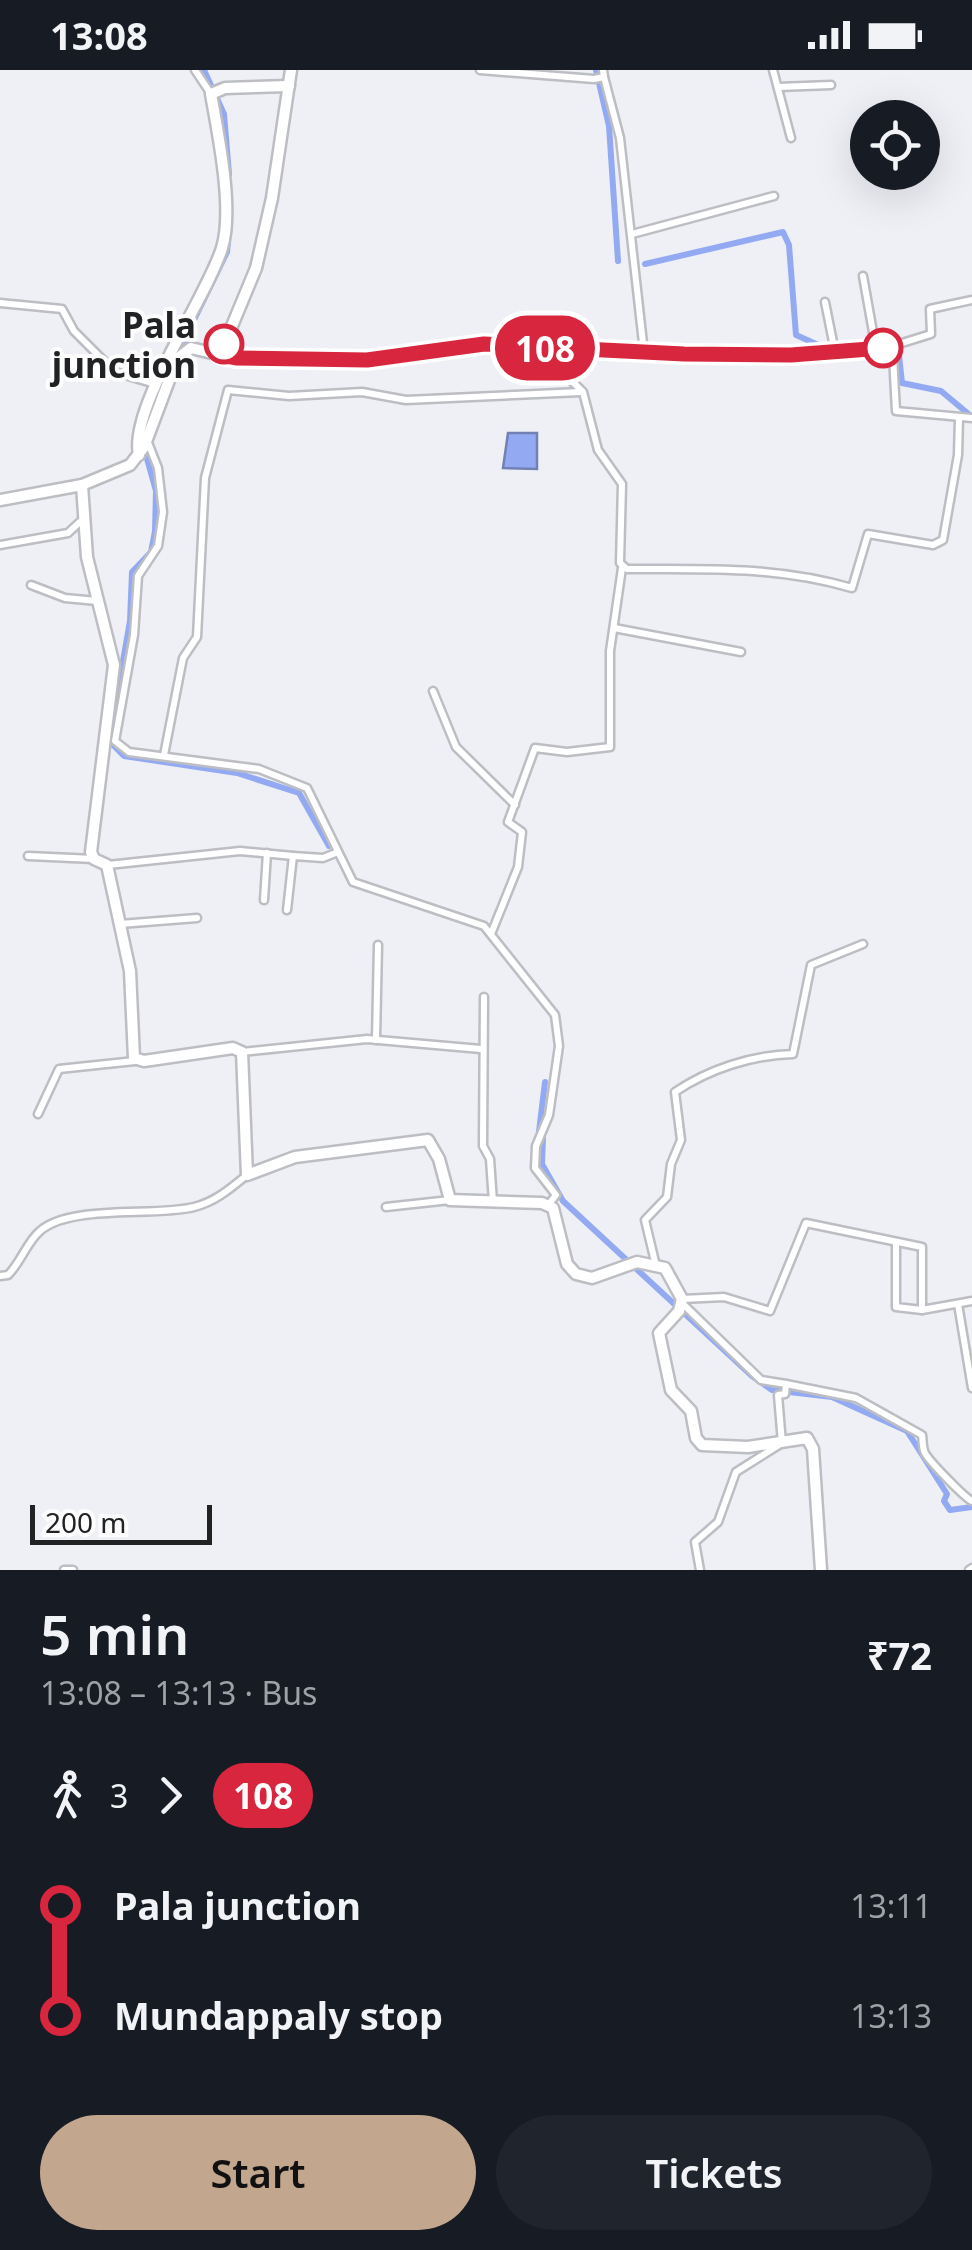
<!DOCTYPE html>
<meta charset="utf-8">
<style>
body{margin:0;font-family:"Noto Sans",sans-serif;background:#20242c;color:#f1f3f6;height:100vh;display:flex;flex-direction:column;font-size:38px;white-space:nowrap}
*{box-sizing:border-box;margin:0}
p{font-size:32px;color:#9ea1a6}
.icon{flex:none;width:55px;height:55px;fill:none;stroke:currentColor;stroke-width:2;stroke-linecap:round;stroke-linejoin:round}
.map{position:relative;height:1500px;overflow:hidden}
.sheet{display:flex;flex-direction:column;background:#171b24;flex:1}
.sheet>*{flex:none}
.badge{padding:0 20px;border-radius:32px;font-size:35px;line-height:65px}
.tools{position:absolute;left:850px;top:30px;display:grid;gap:20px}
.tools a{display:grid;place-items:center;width:90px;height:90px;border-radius:50%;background:#171b24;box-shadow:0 10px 40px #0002;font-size:50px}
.scale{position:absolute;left:30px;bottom:25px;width:182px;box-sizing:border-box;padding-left:10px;border:5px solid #212224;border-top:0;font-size:28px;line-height:35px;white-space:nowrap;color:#212224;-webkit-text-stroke:8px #fdfdfe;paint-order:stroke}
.map>.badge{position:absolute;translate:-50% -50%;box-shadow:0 0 0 5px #fff}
.legs{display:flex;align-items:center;gap:15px;height:110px;padding:0 40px;font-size:32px}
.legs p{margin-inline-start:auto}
.headline{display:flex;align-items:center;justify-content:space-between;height:170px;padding:0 40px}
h1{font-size:55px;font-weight:600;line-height:75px}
.cta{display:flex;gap:20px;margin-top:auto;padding:20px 40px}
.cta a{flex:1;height:115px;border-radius:60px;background:#c2a68e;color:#111;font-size:40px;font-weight:600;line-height:115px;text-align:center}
.cta a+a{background:#20242c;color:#f1f3f6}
ul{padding:0 40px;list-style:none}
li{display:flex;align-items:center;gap:35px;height:110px;font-size:38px}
li i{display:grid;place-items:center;width:15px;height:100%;margin:0 12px;background:currentColor}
li i::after{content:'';width:25px;height:25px;margin:-12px;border:8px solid;border-radius:50%;background:#171b24}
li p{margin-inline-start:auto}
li:first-child i{background:linear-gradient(#0000 50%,currentColor 0)}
li:last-child i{background:linear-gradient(currentColor 50%,#0000 0)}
.status{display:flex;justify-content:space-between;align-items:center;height:70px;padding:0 50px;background:#171b24;direction:ltr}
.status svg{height:28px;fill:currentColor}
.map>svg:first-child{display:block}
.water{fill:#93aaf2;stroke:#7181b4;stroke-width:2.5}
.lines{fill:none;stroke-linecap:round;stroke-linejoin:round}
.canal{stroke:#93aaf2;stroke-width:6}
.street-casing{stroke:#bcbec3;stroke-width:11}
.secondary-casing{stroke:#bcbec3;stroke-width:15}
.street{stroke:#fff;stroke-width:6}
.secondary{stroke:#fff;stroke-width:10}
.line-1-casing{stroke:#fff;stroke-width:22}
.line-1{stroke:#d7263d;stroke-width:15}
.stop-1-dot{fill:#fff;stroke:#d7263d;stroke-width:5}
.labels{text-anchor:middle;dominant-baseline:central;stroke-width:8;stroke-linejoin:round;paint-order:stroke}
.stop-label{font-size:35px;font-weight:bold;fill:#212224;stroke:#fdfdfe;text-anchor:end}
</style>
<div class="status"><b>13:08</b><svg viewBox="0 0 49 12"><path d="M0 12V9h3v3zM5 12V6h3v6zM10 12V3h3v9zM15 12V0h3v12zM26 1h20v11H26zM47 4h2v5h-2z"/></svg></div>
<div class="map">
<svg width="972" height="1500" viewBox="0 0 972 1500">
<rect width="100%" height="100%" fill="#eef0f6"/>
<path class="water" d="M 508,363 L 537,363 L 537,399 L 503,398 Z"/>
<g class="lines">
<g class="canal">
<path d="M 204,0 L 224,44 L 229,104"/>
<path d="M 596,0 L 609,56 L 618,191"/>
<path d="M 645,194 L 783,162 L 789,175 L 796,265 L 825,278 L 876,275"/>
<path d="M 888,277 L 899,285 L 902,313 L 941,321 L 972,347"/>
<path d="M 176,287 L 227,182 L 228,172"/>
<path d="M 145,361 L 167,303"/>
<path d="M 144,378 L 156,421 L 155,461 L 151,482 L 132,502 L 130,551 L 109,671 L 124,686 L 237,703 L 299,723 L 329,776"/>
<path d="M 539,1061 L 545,1012"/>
<path d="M 543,1068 L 542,1094 L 563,1131 L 752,1306 L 772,1320 L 832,1327 L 907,1361 L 947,1424 L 944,1431 L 950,1440 L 972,1437"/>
</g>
<defs>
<g id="street">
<path d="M 195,0 L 211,24"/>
<path d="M 480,0 L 594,9 L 604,7 L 603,0"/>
<path d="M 773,0 L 791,68"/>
<path d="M 604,7 L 620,68 L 644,282"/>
<path d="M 778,17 L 831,15"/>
<path d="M 632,164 L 774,126"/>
<path d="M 863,206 L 876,279"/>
<path d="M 825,232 L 835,282"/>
<path d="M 0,233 L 62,239 L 74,261 L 115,302 L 155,314"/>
<path d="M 886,278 L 931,264 L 930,239 L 972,230"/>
<path d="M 539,279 L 583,322 L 598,380 L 622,414 L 620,493 L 627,499 C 705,499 778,496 852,518 L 868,464 L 933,475 L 943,470 L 958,385 L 959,348"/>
<path d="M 220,285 L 367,290 L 483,275 L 684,284 L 791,285 L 884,278 L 893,286 L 896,341 L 972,348"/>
<path d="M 147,370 L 158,398 L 163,442 L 158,476 L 138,506 L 134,565 L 115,671 L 129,682 L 259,699 L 307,718 L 353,812 L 484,856 L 555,945 L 559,976 L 549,1045 L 536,1076 L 535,1098 L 556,1125 L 549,1134"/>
<path d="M 0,475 L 68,463 L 83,449"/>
<path d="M 31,515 L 65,528 L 97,531"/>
<path d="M 614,558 L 741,582"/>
<path d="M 433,621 L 456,677 L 515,735"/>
<path d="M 164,685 L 183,588 L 197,567 L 205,408 L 228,320 L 289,326 L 362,322 L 406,330 L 581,322"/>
<path d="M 28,786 L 94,789"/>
<path d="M 108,795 L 240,781 L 293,786"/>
<path d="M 264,830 L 267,783"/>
<path d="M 287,840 L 293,786 L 323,788 L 338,782"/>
<path d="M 120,854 L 197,848"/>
<path d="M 491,864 L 518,797 L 522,762 L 508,752 L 535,678 L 567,682 L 610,677 L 610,581 L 622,498"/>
<path d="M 484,927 L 483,1076 L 490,1089 L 493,1132"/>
<path d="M 376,970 L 378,875"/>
<path d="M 242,982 L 367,969 L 481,979"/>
<path d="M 38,1044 L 59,999 L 135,991"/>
<path d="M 386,1137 L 450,1130"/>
<path d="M 896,1172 L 896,1237 L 922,1240"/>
<path d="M 656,1196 L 645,1150 L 667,1127 L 671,1094 L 681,1070 L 675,1022 C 709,999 752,985 793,984 L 811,895 L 863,874"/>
<path d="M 0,1206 L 8,1205 C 21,1192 27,1172 40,1161 C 70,1134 155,1147 194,1137 C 215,1132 231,1118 247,1105"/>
<path d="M 682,1229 L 724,1227 L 770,1241 L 806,1153 L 922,1177 L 922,1240 L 972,1231"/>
<path d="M 682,1233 L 761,1310 L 786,1314"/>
<path d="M 958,1234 L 972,1318"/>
<path d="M 64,1500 L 73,1500"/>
<path d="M 700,1500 L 695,1472 L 718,1452 L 736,1402 L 782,1373 L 778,1325 L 785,1324 L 786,1314 L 856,1328 L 922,1365 C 923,1371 922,1377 925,1383 C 929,1391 965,1428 972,1431"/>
<path d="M 969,1500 L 972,1498"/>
</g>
<g id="secondary">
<path d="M 139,385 C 129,337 206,229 222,178 C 234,139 218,64 211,24 L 225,18 L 289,16"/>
<path d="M 82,415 L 87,487 L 114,595 L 91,782 L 94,789 L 107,795 L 130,901 L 134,988 L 144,991 L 233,978 L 242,982 L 247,1105 L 295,1087 L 428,1070 L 439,1089 L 450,1130 L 542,1133 L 553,1138 L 567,1194 L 576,1204 L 592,1208 L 637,1192 L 665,1198 L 682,1229 L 679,1241 L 659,1263 L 671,1320 L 691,1341 L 696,1368 L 702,1375 L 748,1377 L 807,1368 L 813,1379 L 821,1500"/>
<path d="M 0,430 L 82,415 L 130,395 L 144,377 L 177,289 L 191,278 L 220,285 L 256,198 L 272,128 L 291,0"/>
</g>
</defs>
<use href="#street" class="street-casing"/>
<use href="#secondary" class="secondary-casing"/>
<use href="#street" class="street"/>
<use href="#secondary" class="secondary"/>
</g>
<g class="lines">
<defs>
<path id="line-1" d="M 224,274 L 220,285 L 236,288 L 367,290 L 484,274 L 684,284 L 791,285 L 883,278"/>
</defs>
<use href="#line-1" class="line-1-casing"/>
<use href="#line-1" class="line-1"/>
</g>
<g class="stop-1-dot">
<circle cx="224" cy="274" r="18"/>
<circle cx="883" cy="278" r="18"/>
</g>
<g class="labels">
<g class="stop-label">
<text x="196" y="254">Pala<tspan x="196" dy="40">junction</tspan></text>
</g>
</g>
</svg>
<div class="tools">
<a><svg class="icon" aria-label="locate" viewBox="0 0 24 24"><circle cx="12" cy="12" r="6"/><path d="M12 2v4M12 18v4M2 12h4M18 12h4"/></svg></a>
</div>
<div class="scale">200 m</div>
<b class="badge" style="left:545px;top:278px;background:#d7263d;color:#fff">108</b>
</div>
<section class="sheet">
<div class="headline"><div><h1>5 min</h1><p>13:08 – 13:13 · Bus</p></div><b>₹72</b></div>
<div class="legs"><svg class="icon" aria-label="walk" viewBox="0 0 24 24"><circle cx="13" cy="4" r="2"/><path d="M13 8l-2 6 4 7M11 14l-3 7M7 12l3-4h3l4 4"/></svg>3<svg class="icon" aria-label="forward" viewBox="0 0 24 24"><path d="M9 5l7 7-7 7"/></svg><b class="badge" style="background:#d7263d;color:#fff">108</b></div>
<ul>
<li><i style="color:#d7263d"></i><b>Pala junction</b><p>13:11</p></li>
<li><i style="color:#d7263d"></i><b>Mundappaly stop</b><p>13:13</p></li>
</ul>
<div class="cta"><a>Start</a><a>Tickets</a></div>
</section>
